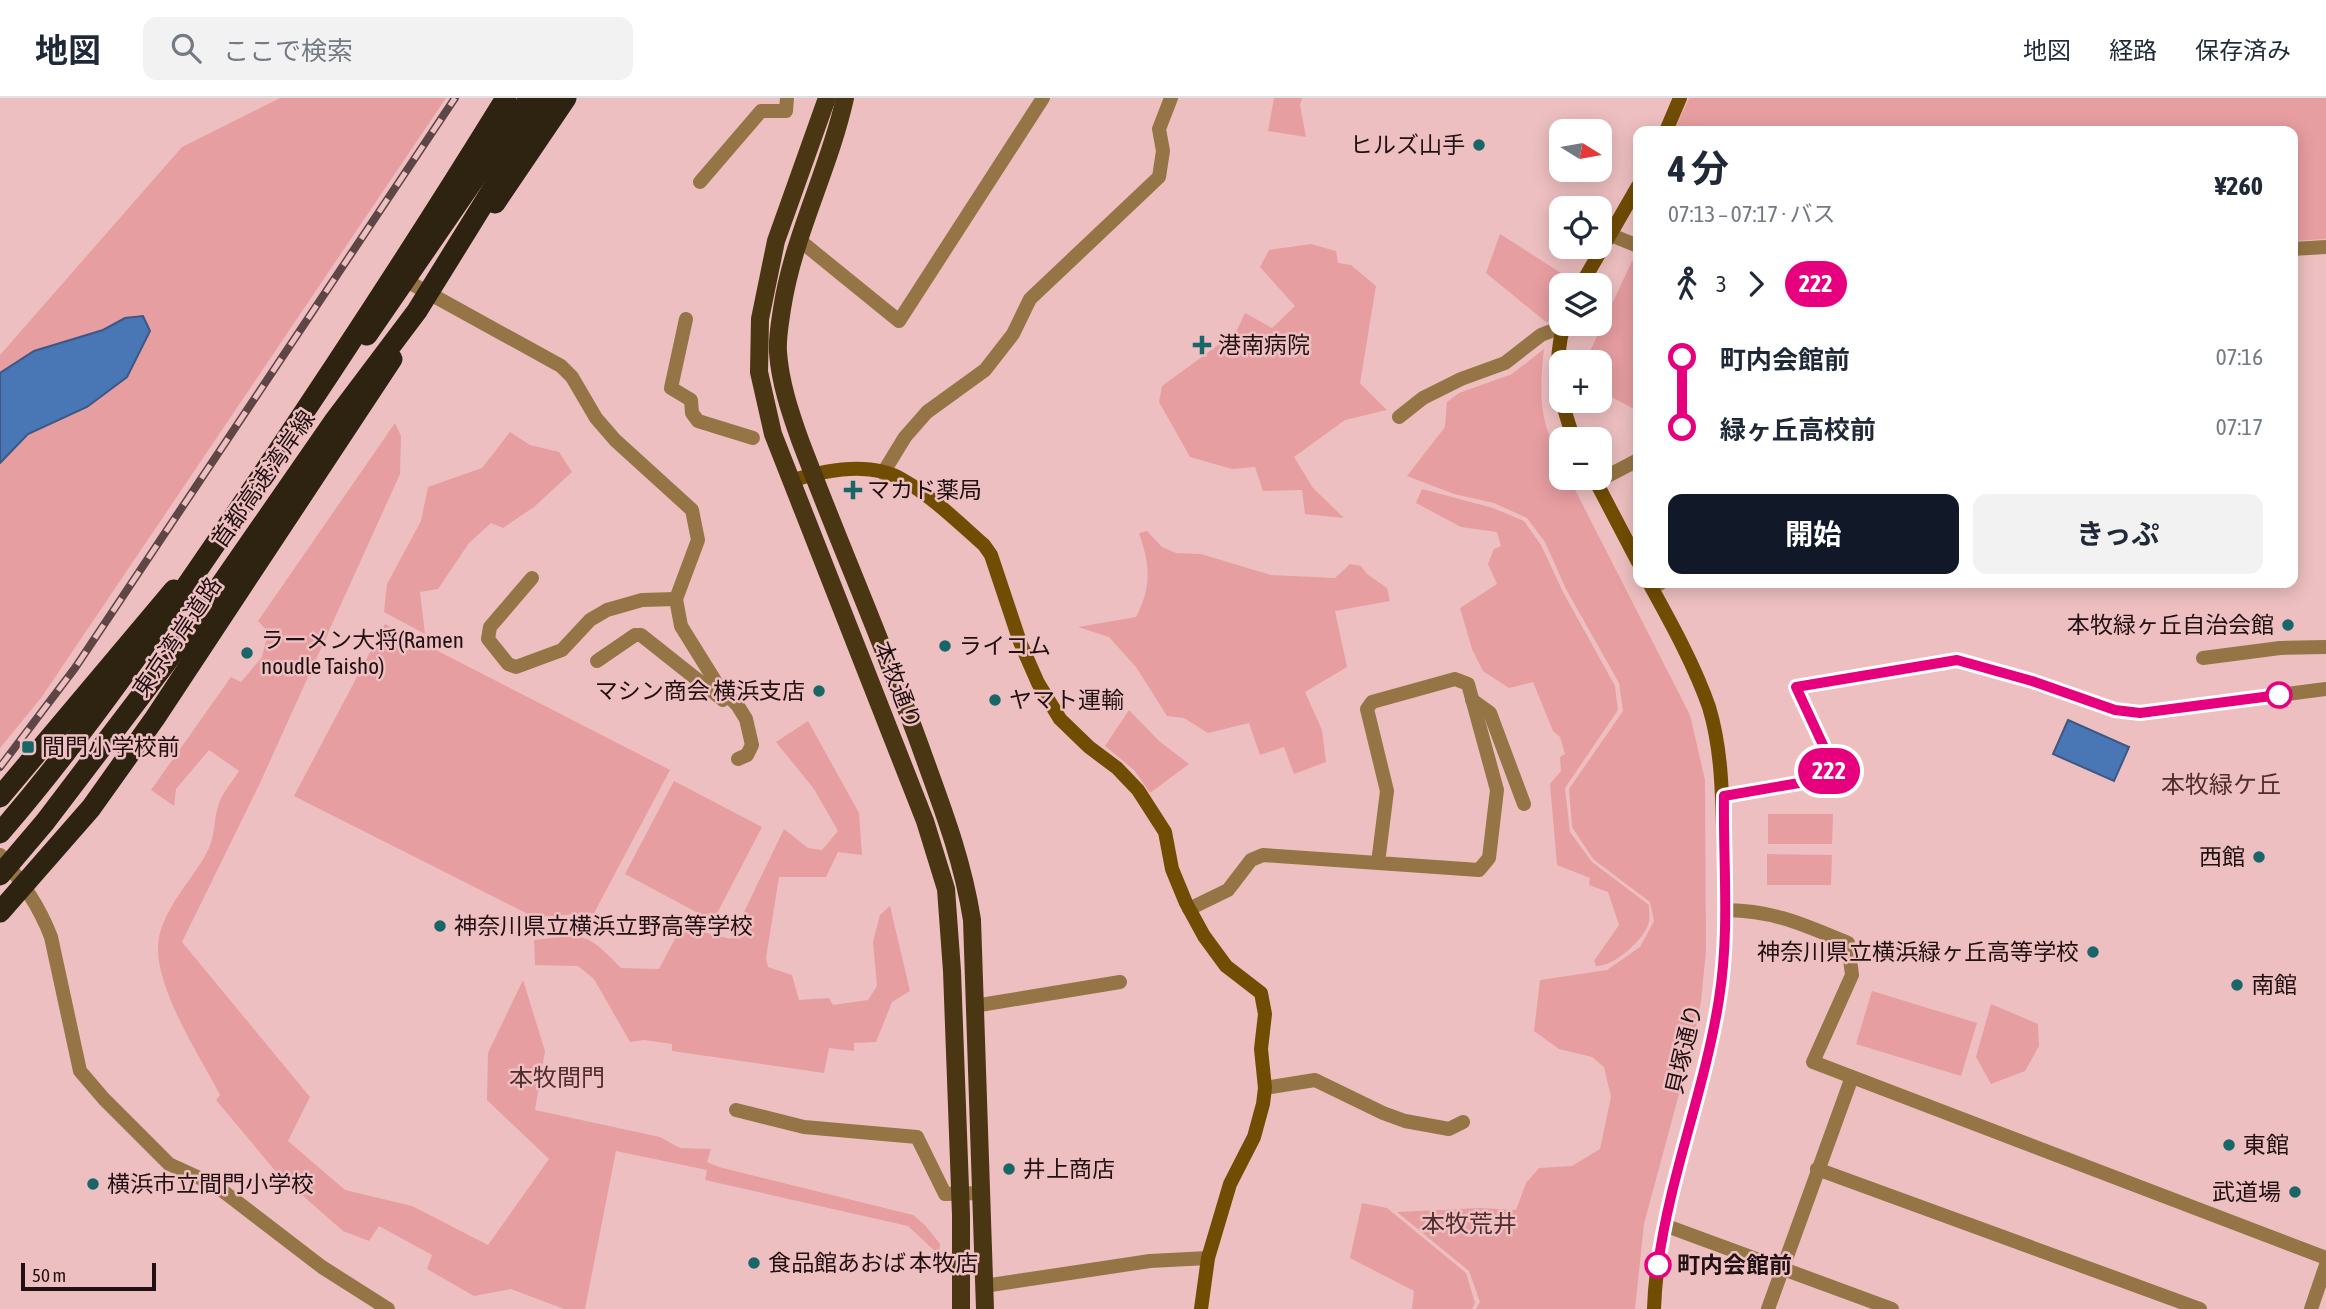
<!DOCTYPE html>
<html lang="ja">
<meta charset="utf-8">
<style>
body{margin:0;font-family:"Asap Condensed","Noto Sans JP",sans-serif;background:#f2f2f3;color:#1f2937;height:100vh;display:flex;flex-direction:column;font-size:26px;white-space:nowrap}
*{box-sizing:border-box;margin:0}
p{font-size:23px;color:#747a83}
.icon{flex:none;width:38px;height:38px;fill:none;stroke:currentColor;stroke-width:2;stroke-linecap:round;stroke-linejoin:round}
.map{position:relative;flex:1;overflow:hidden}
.sheet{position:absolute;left:1633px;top:28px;width:665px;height:462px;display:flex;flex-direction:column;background:#fff;border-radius:14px;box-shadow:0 4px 18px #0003}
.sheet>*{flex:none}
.badge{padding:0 14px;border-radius:23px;font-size:24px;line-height:46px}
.needle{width:46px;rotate:101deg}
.buttons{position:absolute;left:1549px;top:21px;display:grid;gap:14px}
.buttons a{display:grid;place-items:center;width:63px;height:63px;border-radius:14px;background:#fff;box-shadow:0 4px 18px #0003;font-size:35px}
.scale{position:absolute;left:21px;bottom:18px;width:135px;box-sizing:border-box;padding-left:7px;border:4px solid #211112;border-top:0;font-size:19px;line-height:24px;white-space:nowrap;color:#211112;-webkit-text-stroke:5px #eebfc0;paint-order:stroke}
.map>.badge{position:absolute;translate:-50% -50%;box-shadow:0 0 0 4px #fff}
.legs{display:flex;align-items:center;gap:10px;height:77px;padding:0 35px;font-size:23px}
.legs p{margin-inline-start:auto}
.overview{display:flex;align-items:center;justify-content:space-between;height:119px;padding:0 35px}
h1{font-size:38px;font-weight:700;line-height:52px}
.cta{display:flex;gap:14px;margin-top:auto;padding:14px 35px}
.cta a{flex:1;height:80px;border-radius:14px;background:#111827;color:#fff;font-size:28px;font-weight:700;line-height:80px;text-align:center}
.cta a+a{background:#f2f2f3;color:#1f2937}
ul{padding:0 35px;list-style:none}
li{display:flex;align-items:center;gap:24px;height:70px;font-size:26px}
li i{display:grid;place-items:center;width:10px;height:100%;margin:0 9px;background:currentColor}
li i::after{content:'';width:18px;height:18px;margin:-9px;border:5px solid;border-radius:50%;background:#fff}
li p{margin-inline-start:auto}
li:first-child i{background:linear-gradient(#0000 50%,currentColor 0)}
li:last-child i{background:linear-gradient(currentColor 50%,#0000 0)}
header{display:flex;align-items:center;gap:42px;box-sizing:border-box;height:98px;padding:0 35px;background:#fff;border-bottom:2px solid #e0e1e3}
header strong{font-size:33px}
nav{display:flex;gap:38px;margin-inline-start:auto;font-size:24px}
.search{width:490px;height:63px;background:#f2f2f3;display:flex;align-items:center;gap:18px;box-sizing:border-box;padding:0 24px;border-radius:14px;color:#747a83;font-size:26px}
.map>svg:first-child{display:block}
.green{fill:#e79ea1}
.water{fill:#4976b5;stroke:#3d5884;stroke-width:2}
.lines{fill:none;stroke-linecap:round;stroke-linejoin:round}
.street{stroke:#957545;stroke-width:14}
.secondary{stroke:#714d03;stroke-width:14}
.primary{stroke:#4b3613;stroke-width:18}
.highway{stroke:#2e2211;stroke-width:21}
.rail-casing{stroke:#5e4546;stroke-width:8}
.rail{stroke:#eebfc0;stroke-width:5;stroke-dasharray:16;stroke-linecap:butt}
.highway-bridge{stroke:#2e2211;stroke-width:21}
.line-1-casing{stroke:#fff;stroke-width:16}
.line-1{stroke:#e6007e;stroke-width:10}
.poi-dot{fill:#186668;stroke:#eebfc0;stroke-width:2.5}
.stop-1-dot{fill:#fff;stroke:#e6007e;stroke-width:3.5}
.labels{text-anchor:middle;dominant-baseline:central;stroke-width:5;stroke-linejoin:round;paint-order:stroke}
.poi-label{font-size:23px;fill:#211112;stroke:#eebfc0;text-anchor:start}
.street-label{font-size:23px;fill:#211112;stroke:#eebfc0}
.stop-label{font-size:23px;font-weight:bold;fill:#211112;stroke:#eebfc0;text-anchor:start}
.neighbourhood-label{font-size:24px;fill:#522d2f;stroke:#eebfc0}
</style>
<header>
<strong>地図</strong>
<div class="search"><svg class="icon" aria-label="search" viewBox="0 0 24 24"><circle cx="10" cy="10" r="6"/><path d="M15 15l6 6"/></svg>ここで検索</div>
<nav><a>地図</a><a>経路</a><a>保存済み</a></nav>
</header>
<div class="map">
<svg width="2326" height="1211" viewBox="0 0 2326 1211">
<rect width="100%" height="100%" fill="#eebfc0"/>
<g class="green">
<path d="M 280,0 L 446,0 L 41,600 L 0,650 L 0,257 L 182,49 Z"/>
<path d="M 1274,0 L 1302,0 L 1300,7 L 1306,39 L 1268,33 Z"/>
<path d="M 1689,0 L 2326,0 L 2326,141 L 2293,143 L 2292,33 L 1674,33 Z"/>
<path d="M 1500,136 L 1572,182 L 1571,187 L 1561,187 L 1561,215 L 1558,223 L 1546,224 L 1486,175 Z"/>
<path d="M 1311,146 L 1336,153 L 1338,165 L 1351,167 L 1376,188 L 1360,285 L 1387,312 L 1345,322 L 1294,359 L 1313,390 L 1344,420 L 1305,416 L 1302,392 L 1263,393 L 1255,369 L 1232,371 L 1190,359 L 1159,304 L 1162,288 L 1236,234 L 1245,215 L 1272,230 L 1295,208 L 1260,169 L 1269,152 Z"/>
<path d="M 1632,163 L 1638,165 L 1638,313 L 1600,293 L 1600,264 L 1585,264 Z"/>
<path d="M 1544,251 C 1541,277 1539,302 1546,328 C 1552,347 1561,358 1561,380 L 1569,380 L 1690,617 L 1705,682 L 1706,853 L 1701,903 L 1693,944 L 1644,1126 L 1635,1211 L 1476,1211 L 1480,1204 L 1469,1173 L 1397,1114 L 1480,1110 L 1516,1112 L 1526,1085 L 1539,1070 L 1572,1068 L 1600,1051 L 1611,999 L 1604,969 L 1592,959 L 1559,951 L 1534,933 L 1540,882 L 1607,872 L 1640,849 L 1654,823 L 1650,804 L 1593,761 L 1572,729 L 1569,691 L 1623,613 L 1619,585 L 1566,491 L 1545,444 L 1527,420 L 1494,405 L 1454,396 L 1407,378 L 1445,329 L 1447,304 L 1459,295 L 1512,276 Z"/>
<path d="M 395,325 L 401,338 L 400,376 L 260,685 L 182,844 L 310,999 L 288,1043 L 345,1092 L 412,1108 L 488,1147 L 549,1061 L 487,1002 L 488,955 L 523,882 L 545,953 L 535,1012 L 660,1039 L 680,1050 L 711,1051 L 707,1064 L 719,1069 L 913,1117 L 925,1127 L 940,1146 L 939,1157 L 908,1128 L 705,1082 L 707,1072 L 616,1053 L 585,1211 L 564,1211 L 511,1191 L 474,1198 L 427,1171 L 432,1157 L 379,1128 L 369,1143 L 343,1133 L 277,1075 L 216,1002 L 220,997 C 199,956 147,879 160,835 C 169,804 191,783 206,756 C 216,739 213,722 219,705 C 223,694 233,683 239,673 L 209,652 L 176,691 L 174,708 L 151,692 L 231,579 L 241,584 L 262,559 L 268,534 L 258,523 Z"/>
<path d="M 510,334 L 530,347 L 559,354 L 572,374 L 534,409 L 503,430 L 491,425 L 469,445 L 438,491 L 420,494 L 425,536 L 384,514 L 387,486 L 421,423 L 428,389 L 482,370 Z"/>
<path d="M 1422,391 L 1493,410 L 1524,423 L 1541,447 L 1563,494 L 1615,588 L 1618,612 L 1565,690 L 1570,734 L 1592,764 L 1649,807 C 1649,812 1650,819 1649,824 C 1645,841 1614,869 1596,868 L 1594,863 L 1619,827 L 1608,794 L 1589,787 L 1590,780 L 1557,767 L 1550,686 L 1561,673 L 1560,659 L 1565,656 L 1560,639 L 1553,633 L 1533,584 L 1509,590 L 1483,573 L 1472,551 L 1460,510 L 1497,486 L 1488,466 L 1494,451 L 1501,448 L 1497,434 L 1461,429 L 1416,405 Z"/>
<path d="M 1147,433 L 1162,449 L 1176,455 L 1201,456 L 1271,477 L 1335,480 L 1350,466 L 1361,468 L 1367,476 L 1387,490 L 1390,503 L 1335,513 L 1347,569 L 1305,594 L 1322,632 L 1326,664 L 1294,676 L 1284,649 L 1260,657 L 1249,625 L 1208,635 L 1184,620 L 1167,618 L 1136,569 L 1109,539 L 1078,529 L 1136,519 C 1152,488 1150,467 1139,435 Z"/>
<path d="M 385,526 L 670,672 L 594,815 L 534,819 L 294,698 Z"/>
<path d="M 1129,612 L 1159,643 L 1189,666 L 1150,695 L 1134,672 L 1105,648 Z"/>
<path d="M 808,623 L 859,715 L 862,757 L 838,754 L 826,779 L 779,779 L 766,860 L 768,869 L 792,877 L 799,902 L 829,900 L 833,907 L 868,902 L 877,888 L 873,844 L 880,817 L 890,808 L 910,893 L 892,904 L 876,944 L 854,945 L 854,953 L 829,950 L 824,975 L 672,953 L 672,946 L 644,942 L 630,944 L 594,881 L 578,868 L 535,867 L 534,842 C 585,837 584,832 621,870 L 659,871 L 678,835 L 691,831 L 731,841 L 784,731 L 808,750 L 822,752 L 838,733 L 814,691 L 776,644 Z"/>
<path d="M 674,683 L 762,729 L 713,823 L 625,776 Z"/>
<path d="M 1768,716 L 1833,716 L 1832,746 L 1768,746 Z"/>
<path d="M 1767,756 L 1832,757 L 1831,787 L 1767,787 Z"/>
<path d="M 1872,893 L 1977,925 L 1961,978 L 1856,946 Z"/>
<path d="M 1991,906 L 2038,926 L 2039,948 L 2025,973 L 1991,986 L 1976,959 Z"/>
<path d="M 1362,1105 L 1387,1110 L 1466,1175 L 1475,1205 L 1472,1211 L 1412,1211 L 1414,1193 L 1350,1160 Z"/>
</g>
<g class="water">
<path d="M 143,218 L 150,233 L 127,279 L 87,309 L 28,336 L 0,365 L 0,275 L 34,253 L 103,232 L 125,220 Z"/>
<path d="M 2068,622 L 2129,649 L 2114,683 L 2053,656 Z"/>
</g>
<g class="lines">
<g class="street">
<path d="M 700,84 L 761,13 L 786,13 L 787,0"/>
<path d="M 1611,137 L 1638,148"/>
<path d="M 798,141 L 899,223 L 1043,0"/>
<path d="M 2292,151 L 2326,149"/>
<path d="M 405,182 L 561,268 L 572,279 L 596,320 L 615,342 L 692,412 L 698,442 L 676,501 L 681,528 L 717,586 L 738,608 L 746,621 L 752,647 L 747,657 L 738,661"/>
<path d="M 686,221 L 671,290 L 691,302 L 692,315 L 698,323 L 753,340"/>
<path d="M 1399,319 L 1423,300 L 1461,281 L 1505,265 L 1541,237 L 1564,228"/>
<path d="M 883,375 L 905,339 L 927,314 L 985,272 L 1013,236 L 1030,201 L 1159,79 L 1163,53 L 1159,31 L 1171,0"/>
<path d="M 1596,384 L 1638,362"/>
<path d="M 532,480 L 490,529 L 488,541 L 508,566 L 516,569 L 562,552 L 590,522 L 607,512 L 642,502 L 676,501"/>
<path d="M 1652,490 L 1661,485"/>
<path d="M 2203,560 L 2280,550 L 2326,549"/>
<path d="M 597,563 L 635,537 L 641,537 L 723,602"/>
<path d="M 1472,602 L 1490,615 L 1524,706"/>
<path d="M 1724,698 L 1822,681 L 1829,672 L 1830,662 L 1796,589 L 1957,562 L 2032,584 L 2115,612 L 2140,615 L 2326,591"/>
<path d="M 0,757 C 21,783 39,807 51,839 L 80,973 L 104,1001 L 169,1066 L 215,1087 L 322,1169 L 388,1211"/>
<path d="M 1189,811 L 1228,792 L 1251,762 L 1263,757 L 1479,772 L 1489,760 L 1497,692 L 1468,586 L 1455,581 L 1372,604 L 1367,611 L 1387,693 L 1378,765"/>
<path d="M 1727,812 C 1776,813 1804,827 1848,845 L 1852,877 L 1813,964 L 2326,1160"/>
<path d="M 974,908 L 1120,884"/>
<path d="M 1265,990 L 1315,982 L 1383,1015 L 1405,1023 L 1449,1031 L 1463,1024"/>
<path d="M 736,1012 L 804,1029 L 917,1039 L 945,1096 L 981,1095"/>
<path d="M 1817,1071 L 2200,1211"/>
<path d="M 1664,1127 L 1892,1211"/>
<path d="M 984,1188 L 1150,1163 L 1208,1160"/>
<path d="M 1768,1211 L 1852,979"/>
<path d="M 2311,1211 L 2326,1167"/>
</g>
<g class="secondary">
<path d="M 1666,33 L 1680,0"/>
<path d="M 1581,187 L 1638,88"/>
<path d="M 1564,226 C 1552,269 1559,300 1574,341"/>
<path d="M 1594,380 L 1638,464"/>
<path d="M 791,383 C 825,372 871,363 903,382 C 933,399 959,425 984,447 L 991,457 L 1020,544 L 1038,585 L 1060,621 L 1089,649 L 1117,670 L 1138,692 L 1165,734 L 1172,771 L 1186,805 L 1204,838 L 1226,868 L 1261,895 L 1265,916 L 1261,951 L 1265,990 L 1263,1006 L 1254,1039 L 1230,1086 L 1208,1160 L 1201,1211"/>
<path d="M 1649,485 C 1671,525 1694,566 1709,609 C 1721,649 1722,690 1723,730 C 1726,806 1729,866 1712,941 C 1691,1031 1657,1119 1654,1211"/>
</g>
<g class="primary">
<path d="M 827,0 L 776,143 L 760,221 L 759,274 L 773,336 L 925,723 L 946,791 L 952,873 L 961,1117 L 961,1211"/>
<path d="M 845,0 C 829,72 793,138 782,211 C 780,225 777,240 778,254 C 780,284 790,314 800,342 C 840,448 886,552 924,659 C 944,714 963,764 972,822 L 985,1211"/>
</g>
<g class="highway">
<path d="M 495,105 L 566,0"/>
<path d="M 367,237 L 530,0"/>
<path d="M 0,699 L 174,492"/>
<path d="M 0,814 L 91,710 L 155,620 L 392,261"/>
</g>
<defs>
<path id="rail" d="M 0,669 L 75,570 L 455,0"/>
</defs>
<use href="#rail" class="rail-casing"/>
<use href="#rail" class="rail"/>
<g class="highway-bridge">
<path d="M 0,735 C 86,635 161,526 235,417 C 328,280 419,141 506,0"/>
<path d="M 0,777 L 45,724 L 175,553 L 335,322 L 417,213 L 549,0"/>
</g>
</g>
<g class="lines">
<defs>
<path id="line-1" d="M 1658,1167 C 1670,1077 1705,991 1719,901 C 1730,833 1723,766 1724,698 L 1822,681 L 1829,672 L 1830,662 L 1796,589 L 1957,562 L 2032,583 L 2115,612 L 2140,615 L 2279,597"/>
</defs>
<use href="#line-1" class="line-1-casing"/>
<use href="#line-1" class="line-1"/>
</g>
<g class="poi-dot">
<circle cx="1479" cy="47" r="7"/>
<path d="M1198.5 236.5h7v7h7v7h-7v7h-7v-7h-7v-7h7z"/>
<path d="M849.5 381.5h7v7h7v7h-7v7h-7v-7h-7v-7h7z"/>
<circle cx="2288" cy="527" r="7"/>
<circle cx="945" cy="548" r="7"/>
<circle cx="247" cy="555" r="7"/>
<circle cx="819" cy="593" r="7"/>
<circle cx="995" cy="602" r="7"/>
<rect x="21" y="642" width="14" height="14" rx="3.5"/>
<circle cx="2259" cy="759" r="7"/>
<circle cx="440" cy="828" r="7"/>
<circle cx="2093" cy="854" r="7"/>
<circle cx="2237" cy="887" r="7"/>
<circle cx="2229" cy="1047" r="7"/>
<circle cx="1009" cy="1071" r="7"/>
<circle cx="93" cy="1086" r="7"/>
<circle cx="2295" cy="1094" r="7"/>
<circle cx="754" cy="1165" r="7"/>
</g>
<g class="stop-1-dot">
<circle cx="2279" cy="597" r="12"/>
<circle cx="1658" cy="1167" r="12"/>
</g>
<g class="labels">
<g class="poi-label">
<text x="1465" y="47" text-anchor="end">ヒルズ山手</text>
<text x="1218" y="247">港南病院</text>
<text x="867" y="392">マカド薬局</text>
<text x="2274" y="527" text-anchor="end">本牧緑ヶ丘自治会館</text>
<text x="261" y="542">ラーメン大将(Ramen<tspan x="261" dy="26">noudle Taisho)</tspan></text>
<text x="959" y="548">ライコム</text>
<text x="805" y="593" text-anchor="end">マシン商会 横浜支店</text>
<text x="1009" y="602">ヤマト運輸</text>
<text x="42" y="649">間門小学校前</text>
<text x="2245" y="759" text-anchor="end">西館</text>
<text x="454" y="828">神奈川県立横浜立野高等学校</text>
<text x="2079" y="854" text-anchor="end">神奈川県立横浜緑ヶ丘高等学校</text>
<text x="2251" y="887">南館</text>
<text x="2243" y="1047">東館</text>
<text x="1023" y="1071">井上商店</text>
<text x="107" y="1086">横浜市立間門小学校</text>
<text x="2281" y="1094" text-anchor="end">武道場</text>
<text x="768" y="1165">食品館あおば 本牧店</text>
</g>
<g class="street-label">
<text transform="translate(263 381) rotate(-55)">首都高速湾岸線</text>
<text transform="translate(177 539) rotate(-56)">東京湾岸道路</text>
<text transform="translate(898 587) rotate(69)">本牧通り</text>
<text transform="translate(1684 951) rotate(-77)">貝塚通り</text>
</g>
<g class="stop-label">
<text x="1677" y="1167">町内会館前</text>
</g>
<g class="neighbourhood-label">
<text x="2221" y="686">本牧緑ケ丘</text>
<text x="557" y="979">本牧間門</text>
<text x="1469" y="1125">本牧荒井</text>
</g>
</g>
</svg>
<div class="buttons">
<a><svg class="needle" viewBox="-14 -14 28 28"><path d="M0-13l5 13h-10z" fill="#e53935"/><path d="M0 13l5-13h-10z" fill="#747a83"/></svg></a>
<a><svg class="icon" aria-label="locate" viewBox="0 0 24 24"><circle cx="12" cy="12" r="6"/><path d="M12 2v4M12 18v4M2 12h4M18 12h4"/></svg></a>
<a><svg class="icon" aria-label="layers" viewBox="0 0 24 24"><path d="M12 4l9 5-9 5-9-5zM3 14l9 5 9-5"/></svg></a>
<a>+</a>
<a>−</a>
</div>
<div class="scale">50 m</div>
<b class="badge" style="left:1829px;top:673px;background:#e6007e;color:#fff">222</b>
<section class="sheet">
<div class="overview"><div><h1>4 分</h1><p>07:13 – 07:17 · バス</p></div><b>¥260</b></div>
<div class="legs"><svg class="icon" aria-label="walk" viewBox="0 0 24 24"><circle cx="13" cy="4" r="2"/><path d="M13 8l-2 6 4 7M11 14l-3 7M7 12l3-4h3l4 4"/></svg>3<svg class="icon" aria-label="forward" viewBox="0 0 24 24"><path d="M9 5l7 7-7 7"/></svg><b class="badge" style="background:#e6007e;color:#fff">222</b></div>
<ul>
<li><i style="color:#e6007e"></i><b>町内会館前</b><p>07:16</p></li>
<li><i style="color:#e6007e"></i><b>緑ヶ丘高校前</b><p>07:17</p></li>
</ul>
<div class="cta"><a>開始</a><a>きっぷ</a></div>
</section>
</div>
